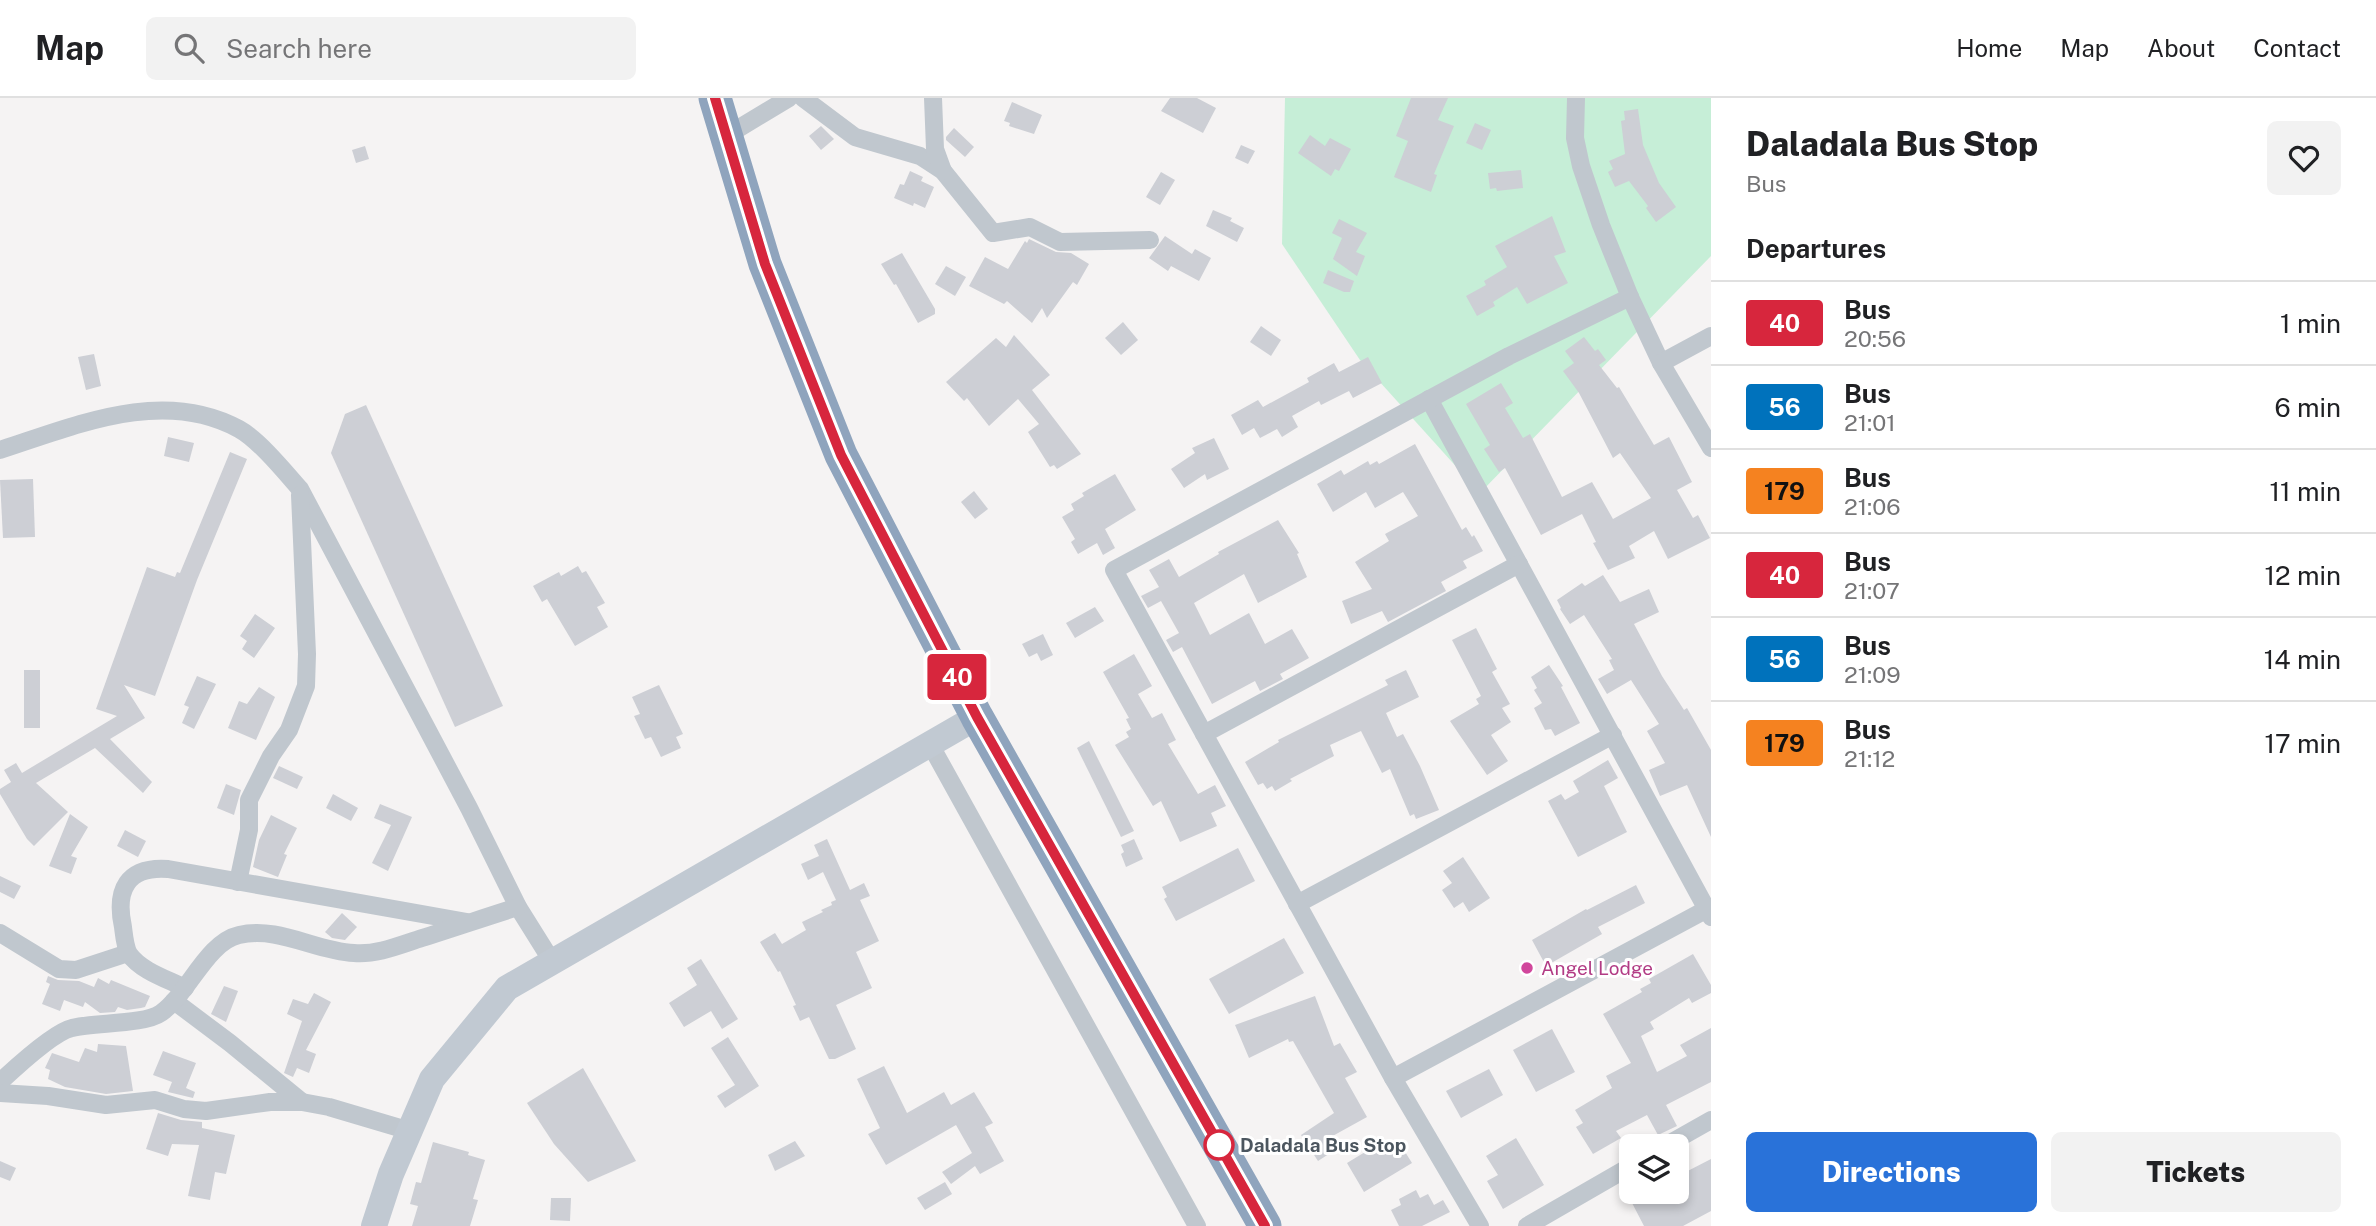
<!DOCTYPE html>
<style>
body{margin:0;font-family:"Public Sans",sans-serif;background:#f2f2f2;color:#202124;height:100vh;display:flex;flex-direction:column;font-size:26px;white-space:nowrap}
*{box-sizing:border-box;margin:0}
p{font-size:23px;color:#757577}
.icon{flex:none;width:38px;height:38px;fill:none;stroke:currentColor;stroke-width:2;stroke-linecap:round;stroke-linejoin:round}
.map{position:relative;flex:1;overflow:hidden}
.side{display:flex;flex-direction:column;background:#fff;width:665px}
.side>*{flex:none}
.badge{padding:0 14px;border-radius:5px;font-size:24px;line-height:46px}
.controls{position:absolute;left:1619px;top:1036px;display:grid;gap:14px}
.controls a{display:grid;place-items:center;width:70px;height:70px;border-radius:10px;background:#fff;box-shadow:0 4px 10px #0003;font-size:35px}
.map>.badge{position:absolute;translate:-50% -50%;box-shadow:0 0 0 4px #fff}
h2{padding:0 35px;font-size:26px;line-height:63px}
.round{display:grid;place-items:center;flex:none;width:74px;height:74px;border-radius:10px;background:#f2f2f2}
.summary{display:flex;align-items:center;justify-content:space-between;height:119px;padding:0 35px}
h1{font-size:33px;font-weight:800;line-height:52px}
.action{display:flex;gap:14px;margin-top:auto;padding:14px 35px}
.action a{flex:1;height:80px;border-radius:10px;background:#2972d9;color:#fff;font-size:28px;font-weight:800;line-height:80px;text-align:center}
.action a+a{background:#f2f2f2;color:#202124}
ul{padding:0;list-style:none}
li{display:flex;align-items:center;gap:21px;height:84px;padding:0 35px;border-top:2px solid #e0e0e0}
li div{flex:1}
li b{display:block;font-size:26px}
li em{font-style:normal}
li .badge{min-width:77px;font-weight:700;text-align:center}
header{display:flex;align-items:center;gap:42px;box-sizing:border-box;height:98px;padding:0 35px;background:#fff;border-bottom:2px solid #e0e0e0}
header strong{font-size:33px}
nav{display:flex;gap:38px;margin-inline-start:auto;font-size:24px}
.search{width:490px;height:63px;background:#f2f2f2;display:flex;align-items:center;gap:18px;box-sizing:border-box;padding:0 24px;border-radius:10px;color:#757577;font-size:26px}
main{display:flex;flex:1;min-height:0}
.map>svg:first-child{display:block}
.green{fill:#c6eed7}
.building{fill:#cdcfd5}
.lines{fill:none;stroke-linecap:round;stroke-linejoin:round}
.street{stroke:#c0c7ce;stroke-width:18}
.secondary{stroke:#c1c9d2;stroke-width:26}
.highway{stroke:#8fa4bd;stroke-width:33}
.line-casing{stroke:#fff;stroke-width:16}
.line{stroke:#d7263d;stroke-width:10}
.hotel-dot{fill:#d1479c;stroke:#fff;stroke-width:2.5}
.stop-dot{fill:#fff;stroke:#d7263d;stroke-width:3.5}
.labels{text-anchor:middle;dominant-baseline:central;stroke-width:6;stroke-linejoin:round;paint-order:stroke}
.hotel-label{font-size:19px;fill:#b23c85;stroke:#fff;text-anchor:start}
.stop-label{font-size:19px;font-weight:bold;fill:#4c565f;stroke:#fff;text-anchor:start}
</style>
<header>
<strong>Map</strong>
<div class="search"><svg class="icon" aria-label="search" viewBox="0 0 24 24"><circle cx="10" cy="10" r="6"/><path d="M15 15l6 6"/></svg>Search here</div>
<nav><a>Home</a><a>Map</a><a>About</a><a>Contact</a></nav>
</header>
<main>
<div class="map">
<svg width="1711" height="1128" viewBox="0 0 1711 1128">
<rect width="100%" height="100%" fill="#f5f3f3"/>
<path class="green" d="M 1285,0 L 1711,0 L 1711,158 L 1480,395 L 1360,262 L 1282,146 Z"/>
<g class="building">
<path d="M 1170,0 L 1197,0 L 1216,10 L 1203,35 L 1161,13 Z"/>
<path d="M 1411,0 L 1448,0 L 1438,22 L 1454,28 L 1434,76 L 1437,77 L 1431,94 L 1394,79 L 1408,43 L 1396,38 Z"/>
<path d="M 1012,4 L 1042,17 L 1034,36 L 1009,28 L 1010,25 L 1004,23 Z"/>
<path d="M 1638,11 L 1643,47 L 1659,85 L 1676,109 L 1656,124 L 1646,110 L 1648,108 L 1629,83 L 1615,89 L 1608,74 L 1613,71 L 1609,63 L 1625,56 L 1621,23 L 1625,22 L 1624,13 Z"/>
<path d="M 1475,25 L 1491,32 L 1482,52 L 1466,45 Z"/>
<path d="M 821,28 L 834,41 L 821,52 L 809,38 Z"/>
<path d="M 954,30 L 974,49 L 965,59 L 946,42 L 946,39 Z"/>
<path d="M 1310,37 L 1325,48 L 1330,40 L 1351,51 L 1339,73 L 1335,71 L 1331,78 L 1298,55 Z"/>
<path d="M 1241,47 L 1255,53 L 1248,66 L 1235,60 Z"/>
<path d="M 365,48 L 369,61 L 356,65 L 352,52 Z"/>
<path d="M 1521,72 L 1523,90 L 1497,93 L 1496,90 L 1490,91 L 1488,75 Z"/>
<path d="M 910,73 L 923,79 L 921,83 L 934,89 L 925,110 L 914,105 L 913,108 L 894,100 L 900,86 L 904,87 Z"/>
<path d="M 1161,74 L 1175,82 L 1160,107 L 1146,99 Z"/>
<path d="M 1213,112 L 1232,120 L 1230,123 L 1244,130 L 1237,144 L 1206,128 Z"/>
<path d="M 1552,118 L 1566,154 L 1554,158 L 1568,185 L 1527,206 L 1517,189 L 1493,204 L 1495,208 L 1477,218 L 1466,198 L 1486,187 L 1484,183 L 1507,169 L 1495,148 Z"/>
<path d="M 1339,121 L 1367,135 L 1356,154 L 1365,158 L 1357,178 L 1333,161 L 1342,140 L 1332,135 Z"/>
<path d="M 1165,138 L 1192,156 L 1195,151 L 1211,160 L 1199,183 L 1171,168 L 1168,173 L 1149,160 Z"/>
<path d="M 1029,141 L 1056,154 L 1071,155 L 1089,166 L 1077,187 L 1073,184 L 1047,220 L 1042,210 L 1032,225 L 1007,203 L 1004,206 L 969,188 L 985,159 L 1008,171 L 1025,143 L 1027,145 Z"/>
<path d="M 902,155 L 935,211 L 935,216 L 918,225 L 896,186 L 894,187 L 881,166 Z"/>
<path d="M 946,168 L 966,179 L 955,198 L 935,186 Z"/>
<path d="M 1328,172 L 1354,183 L 1350,194 L 1344,194 L 1323,185 Z"/>
<path d="M 1123,224 L 1138,242 L 1121,257 L 1105,240 Z"/>
<path d="M 1261,228 L 1281,242 L 1271,258 L 1250,244 Z"/>
<path d="M 1014,237 L 1050,277 L 1032,292 L 1081,356 L 1057,371 L 1054,367 L 1050,369 L 1028,334 L 1039,326 L 1018,301 L 989,328 L 967,300 L 964,303 L 946,284 L 996,240 L 1006,249 Z"/>
<path d="M 1584,239 L 1595,253 L 1598,251 L 1606,262 L 1599,267 L 1617,290 L 1619,289 L 1654,347 L 1669,339 L 1692,384 L 1677,392 L 1693,420 L 1698,417 L 1710,440 L 1668,461 L 1654,433 L 1629,448 L 1635,460 L 1608,472 L 1593,445 L 1596,444 L 1582,416 L 1541,437 L 1505,370 L 1499,374 L 1484,351 L 1490,347 L 1466,306 L 1501,285 L 1513,305 L 1505,310 L 1523,340 L 1530,336 L 1562,399 L 1592,384 L 1613,421 L 1651,400 L 1620,355 L 1613,360 L 1579,295 L 1563,273 L 1574,265 L 1565,253 Z"/>
<path d="M 94,256 L 101,288 L 86,292 L 78,259 Z"/>
<path d="M 1368,259 L 1382,285 L 1353,300 L 1349,293 L 1321,307 L 1319,303 L 1292,318 L 1298,329 L 1282,339 L 1277,331 L 1260,340 L 1254,330 L 1242,337 L 1231,317 L 1258,302 L 1263,309 L 1309,284 L 1307,280 L 1334,265 L 1339,274 Z"/>
<path d="M 366,307 L 503,608 L 455,629 L 331,355 L 345,316 Z"/>
<path d="M 168,339 L 194,345 L 189,364 L 164,358 Z"/>
<path d="M 1214,340 L 1229,371 L 1207,382 L 1205,376 L 1184,390 L 1171,371 L 1195,355 L 1192,350 Z"/>
<path d="M 1415,346 L 1462,432 L 1466,429 L 1472,439 L 1474,437 L 1483,453 L 1463,463 L 1467,470 L 1441,484 L 1446,493 L 1388,524 L 1382,513 L 1351,526 L 1342,503 L 1372,491 L 1355,464 L 1389,443 L 1385,436 L 1418,418 L 1403,394 L 1375,410 L 1366,394 L 1333,414 L 1317,386 L 1341,372 L 1344,377 L 1368,363 L 1370,367 L 1377,363 L 1379,366 Z"/>
<path d="M 230,354 L 247,361 L 197,482 L 155,598 L 124,587 L 145,620 L 110,641 L 152,684 L 143,695 L 95,650 L 36,685 L 68,714 L 34,748 L 27,741 L 0,696 L 0,691 L 11,684 L 4,672 L 16,665 L 22,675 L 117,618 L 96,611 L 147,469 L 175,479 L 177,474 L 180,475 Z"/>
<path d="M 1115,376 L 1136,412 L 1105,431 L 1115,450 L 1103,457 L 1097,445 L 1078,456 L 1071,444 L 1075,441 L 1062,419 L 1074,412 L 1071,406 L 1084,398 L 1082,395 Z"/>
<path d="M 33,381 L 35,439 L 3,440 L 0,382 Z"/>
<path d="M 974,393 L 988,411 L 975,421 L 961,404 Z"/>
<path d="M 1278,422 L 1299,455 L 1297,456 L 1307,479 L 1258,505 L 1244,476 L 1194,505 L 1210,537 L 1249,515 L 1265,546 L 1292,531 L 1309,560 L 1280,576 L 1283,581 L 1260,593 L 1255,583 L 1212,606 L 1182,549 L 1173,554 L 1166,542 L 1179,535 L 1161,503 L 1148,510 L 1141,498 L 1159,489 L 1149,472 L 1169,461 L 1179,479 L 1219,456 L 1218,454 Z"/>
<path d="M 578,468 L 582,475 L 586,473 L 605,505 L 597,509 L 608,529 L 575,548 L 547,501 L 542,504 L 533,488 L 559,474 L 561,478 Z"/>
<path d="M 1603,477 L 1620,504 L 1649,491 L 1659,514 L 1634,526 L 1662,578 L 1684,612 L 1687,610 L 1711,652 L 1711,739 L 1687,687 L 1660,698 L 1649,672 L 1665,665 L 1647,633 L 1659,626 L 1631,582 L 1607,596 L 1598,581 L 1614,572 L 1609,562 L 1612,561 L 1584,517 L 1570,526 L 1560,511 L 1561,510 L 1557,502 L 1582,485 L 1585,488 Z"/>
<path d="M 1095,509 L 1104,523 L 1075,540 L 1066,525 Z"/>
<path d="M 255,516 L 275,530 L 254,560 L 242,551 L 247,543 L 240,538 Z"/>
<path d="M 1476,530 L 1497,571 L 1492,574 L 1510,606 L 1502,610 L 1511,624 L 1491,637 L 1508,663 L 1487,677 L 1450,623 L 1479,606 L 1476,601 L 1481,598 L 1452,542 Z"/>
<path d="M 1043,536 L 1053,557 L 1041,563 L 1037,555 L 1029,559 L 1022,546 Z"/>
<path d="M 1134,556 L 1152,588 L 1138,596 L 1152,620 L 1162,615 L 1176,642 L 1168,646 L 1198,696 L 1215,687 L 1226,708 L 1211,715 L 1217,728 L 1180,744 L 1161,703 L 1153,708 L 1115,647 L 1129,639 L 1126,634 L 1131,631 L 1126,621 L 1129,620 L 1103,574 Z"/>
<path d="M 1549,567 L 1563,588 L 1561,589 L 1580,625 L 1555,638 L 1551,631 L 1545,632 L 1534,610 L 1542,605 L 1534,592 L 1537,590 L 1531,579 Z"/>
<rect x="24" y="572" width="16" height="58"/>
<path d="M 1406,572 L 1419,599 L 1386,615 L 1397,639 L 1403,636 L 1420,668 L 1439,712 L 1416,721 L 1414,716 L 1410,718 L 1390,671 L 1382,675 L 1361,633 L 1330,647 L 1334,658 L 1290,681 L 1292,683 L 1275,693 L 1272,688 L 1267,691 L 1263,685 L 1258,687 L 1245,664 L 1279,644 L 1278,642 L 1388,587 L 1385,582 Z"/>
<path d="M 197,578 L 216,586 L 194,631 L 182,625 L 189,609 L 184,607 Z"/>
<path d="M 659,587 L 683,636 L 676,639 L 681,650 L 661,659 L 651,639 L 645,641 L 634,618 L 640,616 L 632,599 Z"/>
<path d="M 259,589 L 275,599 L 256,642 L 228,630 L 239,603 L 247,606 Z"/>
<path d="M 1089,643 L 1134,733 L 1121,739 L 1077,650 Z"/>
<path d="M 1608,662 L 1618,680 L 1604,688 L 1627,734 L 1578,759 L 1548,703 L 1561,696 L 1565,702 L 1579,694 L 1573,683 Z"/>
<path d="M 279,668 L 303,679 L 297,691 L 273,680 Z"/>
<path d="M 226,686 L 241,692 L 234,717 L 217,710 Z"/>
<path d="M 333,696 L 358,710 L 351,723 L 326,710 Z"/>
<path d="M 380,706 L 412,719 L 388,773 L 372,765 L 391,727 L 374,720 Z"/>
<path d="M 70,716 L 88,729 L 71,758 L 77,760 L 71,776 L 49,768 Z"/>
<path d="M 271,717 L 297,730 L 284,756 L 287,757 L 278,779 L 253,769 L 259,742 Z"/>
<path d="M 125,732 L 146,743 L 138,759 L 117,748 Z"/>
<path d="M 827,741 L 850,792 L 864,785 L 870,798 L 860,802 L 879,843 L 856,854 L 872,890 L 836,907 L 856,951 L 835,961 L 829,961 L 809,919 L 800,923 L 793,908 L 796,907 L 780,873 L 778,874 L 760,844 L 775,835 L 782,846 L 806,832 L 802,824 L 823,814 L 821,812 L 832,807 L 831,804 L 836,802 L 823,774 L 808,782 L 801,766 L 819,758 L 814,747 Z"/>
<path d="M 1134,741 L 1143,761 L 1126,769 L 1121,756 L 1124,754 L 1121,747 Z"/>
<path d="M 1238,750 L 1255,783 L 1176,823 L 1164,801 L 1167,799 L 1162,789 Z"/>
<path d="M 1463,759 L 1490,800 L 1469,814 L 1463,804 L 1454,810 L 1442,792 L 1452,785 L 1443,773 Z"/>
<path d="M 0,778 L 21,788 L 14,801 L 0,794 Z"/>
<path d="M 1636,787 L 1645,805 L 1598,829 L 1602,836 L 1546,868 L 1532,842 L 1586,811 L 1587,812 Z"/>
<path d="M 342,815 L 357,829 L 345,842 L 332,840 L 325,834 Z"/>
<path d="M 1284,840 L 1304,875 L 1229,916 L 1209,881 Z"/>
<path d="M 1693,856 L 1711,887 L 1711,895 L 1692,905 L 1689,900 L 1650,924 L 1654,931 L 1641,938 L 1657,974 L 1687,958 L 1680,947 L 1711,930 L 1711,984 L 1666,1007 L 1677,1028 L 1658,1037 L 1647,1017 L 1616,1033 L 1621,1040 L 1593,1056 L 1576,1029 L 1583,1025 L 1575,1012 L 1612,990 L 1606,978 L 1631,965 L 1603,916 L 1642,894 L 1640,891 L 1651,885 L 1649,881 Z"/>
<path d="M 701,861 L 738,921 L 722,931 L 711,913 L 684,929 L 669,905 L 697,887 L 687,870 Z"/>
<path d="M 48,878 L 58,882 L 79,883 L 94,889 L 98,880 L 109,886 L 111,882 L 150,898 L 145,909 L 141,910 L 127,912 L 118,909 L 115,914 L 100,915 L 85,904 L 83,909 L 64,902 L 60,913 L 42,906 L 50,886 L 46,884 Z"/>
<path d="M 224,888 L 238,893 L 226,924 L 211,916 Z"/>
<path d="M 314,895 L 331,904 L 306,952 L 316,956 L 309,975 L 297,970 L 293,979 L 284,975 L 302,923 L 287,916 L 293,901 L 308,906 Z"/>
<path d="M 1315,898 L 1334,948 L 1340,945 L 1357,974 L 1345,980 L 1367,1019 L 1329,1040 L 1335,1052 L 1318,1063 L 1301,1037 L 1334,1015 L 1293,943 L 1289,944 L 1288,941 L 1249,960 L 1235,927 Z"/>
<path d="M 1552,931 L 1575,974 L 1536,994 L 1513,952 Z"/>
<path d="M 728,939 L 759,988 L 725,1010 L 717,998 L 735,987 L 711,950 Z"/>
<path d="M 98,946 L 126,948 L 133,993 L 106,996 L 65,989 L 48,981 L 50,972 L 45,970 L 52,955 L 79,964 L 85,950 L 97,954 Z"/>
<path d="M 163,953 L 196,965 L 186,990 L 195,994 L 193,1000 L 168,994 L 172,984 L 153,977 Z"/>
<path d="M 884,968 L 907,1015 L 944,994 L 951,1007 L 974,994 L 993,1025 L 985,1029 L 1004,1063 L 980,1076 L 975,1068 L 951,1086 L 942,1074 L 972,1055 L 956,1027 L 886,1067 L 868,1036 L 880,1030 L 857,981 Z"/>
<path d="M 583,970 L 636,1063 L 588,1084 L 554,1046 L 527,1005 Z"/>
<path d="M 1489,971 L 1503,997 L 1461,1020 L 1446,993 Z"/>
<path d="M 158,1015 L 181,1022 L 202,1024 L 202,1030 L 235,1037 L 226,1076 L 215,1074 L 210,1102 L 188,1098 L 199,1047 L 172,1046 L 168,1058 L 146,1051 Z"/>
<path d="M 1516,1040 L 1544,1087 L 1503,1111 L 1487,1083 L 1498,1077 L 1486,1058 Z"/>
<path d="M 1397,1041 L 1412,1065 L 1364,1094 L 1347,1065 L 1370,1051 L 1372,1056 Z"/>
<path d="M 795,1043 L 805,1058 L 775,1073 L 768,1057 Z"/>
<path d="M 433,1044 L 469,1054 L 468,1057 L 485,1062 L 473,1101 L 478,1102 L 470,1128 L 412,1128 L 418,1108 L 410,1106 L 416,1084 L 421,1085 Z"/>
<path d="M 1711,1061 L 1711,1113 L 1683,1128 L 1644,1128 L 1631,1103 L 1647,1094 L 1676,1094 L 1676,1079 Z"/>
<path d="M 0,1063 L 16,1070 L 10,1083 L 0,1079 Z"/>
<path d="M 945,1084 L 952,1096 L 925,1112 L 917,1100 Z"/>
<path d="M 1416,1092 L 1420,1100 L 1428,1096 L 1434,1107 L 1443,1102 L 1450,1114 L 1422,1128 L 1399,1128 L 1391,1112 L 1401,1107 L 1399,1101 Z"/>
<path d="M 551,1100 L 571,1100 L 570,1123 L 550,1122 Z"/>
</g>
<g class="lines">
<g class="street">
<path d="M 803,0 L 855,39 L 920,58 L 943,73 L 993,135 L 1030,129 L 1060,144 L 1150,142"/>
<path d="M 933,0 L 935,51 L 943,73"/>
<path d="M 1576,0 L 1575,40 L 1581,68 L 1601,127 L 1630,199 L 1661,265 L 1711,350"/>
<path d="M 726,38 L 789,0"/>
<path d="M 1661,265 L 1711,238"/>
<path d="M 1429,301 L 1711,819"/>
<path d="M 0,352 C 75,328 162,289 239,331 C 259,342 285,374 300,391 L 469,710 L 518,809 L 553,865"/>
<path d="M 1204,636 L 1519,466"/>
<path d="M 930,646 L 1197,1128"/>
<path d="M 238,784 L 249,732 L 249,702 L 271,658 L 289,632 L 306,588 L 307,556 L 300,397"/>
<path d="M 1297,806 L 1613,637"/>
<path d="M 0,835 L 59,871 L 76,872 L 128,855"/>
<path d="M 185,890 C 167,881 141,873 129,856 C 125,849 124,837 123,829 C 115,792 127,768 168,771 L 467,824"/>
<path d="M 174,903 L 230,945 L 302,1004"/>
<path d="M 1393,980 L 1711,809"/>
<path d="M 0,984 C 15,970 54,934 72,930 C 94,924 144,927 161,915 C 188,896 207,844 239,837 C 279,828 315,853 354,855 C 377,857 400,847 422,840 C 454,830 486,819 518,809"/>
<path d="M 0,995 L 48,998 L 106,1007 L 155,1002 L 184,1011 L 206,1013 L 270,1004 L 302,1004 L 329,1009 L 410,1033"/>
<path d="M 1665,1048 L 1711,1022"/>
<path d="M 1480,1128 L 1393,980 L 1114,472 L 1509,258 L 1630,199"/>
<path d="M 1527,1128 L 1631,1068"/>
</g>
<path class="secondary" d="M 374,1128 L 391,1076 L 432,981 L 507,890 L 977,619"/>
<path class="highway" d="M 715,0 L 765,166 L 841,357 L 977,619 L 1265,1128"/>
</g>
<g class="lines">
<defs>
<path id="line" d="M 715,0 L 765,166 L 841,357 L 977,619 L 1265,1128"/>
</defs>
<use href="#line" class="line-casing"/>
<use href="#line" class="line"/>
</g>
<circle class="hotel-dot" cx="1527" cy="870" r="7"/>
<circle class="stop-dot" cx="1219" cy="1047" r="14"/>
<g class="labels">
<g class="hotel-label">
<text x="1541" y="870">Angel Lodge</text>
</g>
<g class="stop-label">
<text x="1240" y="1047">Daladala Bus Stop</text>
</g>
</g>
</svg>
<div class="controls">
<a><svg class="icon" aria-label="layers" viewBox="0 0 24 24"><path d="M12 4l9 5-9 5-9-5zM3 14l9 5 9-5"/></svg></a>
</div>
<b class="badge" style="left:957px;top:579px;background:#d7263d;color:#fff">40</b>
</div>
<section class="side">
<div class="summary"><div><h1>Daladala Bus Stop</h1><p>Bus</p></div><a class="round"><svg class="icon" aria-label="heart" viewBox="0 0 24 24"><path d="M12 20l-8-8c-3-5 5-10 8-4 3-6 11-1 8 4z"/></svg></a></div>
<h2>Departures</h2>
<ul>
<li><span class="badge" style="background:#d7263d;color:#fff">40</span><div><b>Bus</b><p>20:56</p></div><em>1 min</em></li>
<li><span class="badge" style="background:#0072bc;color:#fff">56</span><div><b>Bus</b><p>21:01</p></div><em>6 min</em></li>
<li><span class="badge" style="background:#f58220;color:#111">179</span><div><b>Bus</b><p>21:06</p></div><em>11 min</em></li>
<li><span class="badge" style="background:#d7263d;color:#fff">40</span><div><b>Bus</b><p>21:07</p></div><em>12 min</em></li>
<li><span class="badge" style="background:#0072bc;color:#fff">56</span><div><b>Bus</b><p>21:09</p></div><em>14 min</em></li>
<li><span class="badge" style="background:#f58220;color:#111">179</span><div><b>Bus</b><p>21:12</p></div><em>17 min</em></li>
</ul>
<div class="action"><a>Directions</a><a>Tickets</a></div>
</section>
</main>
